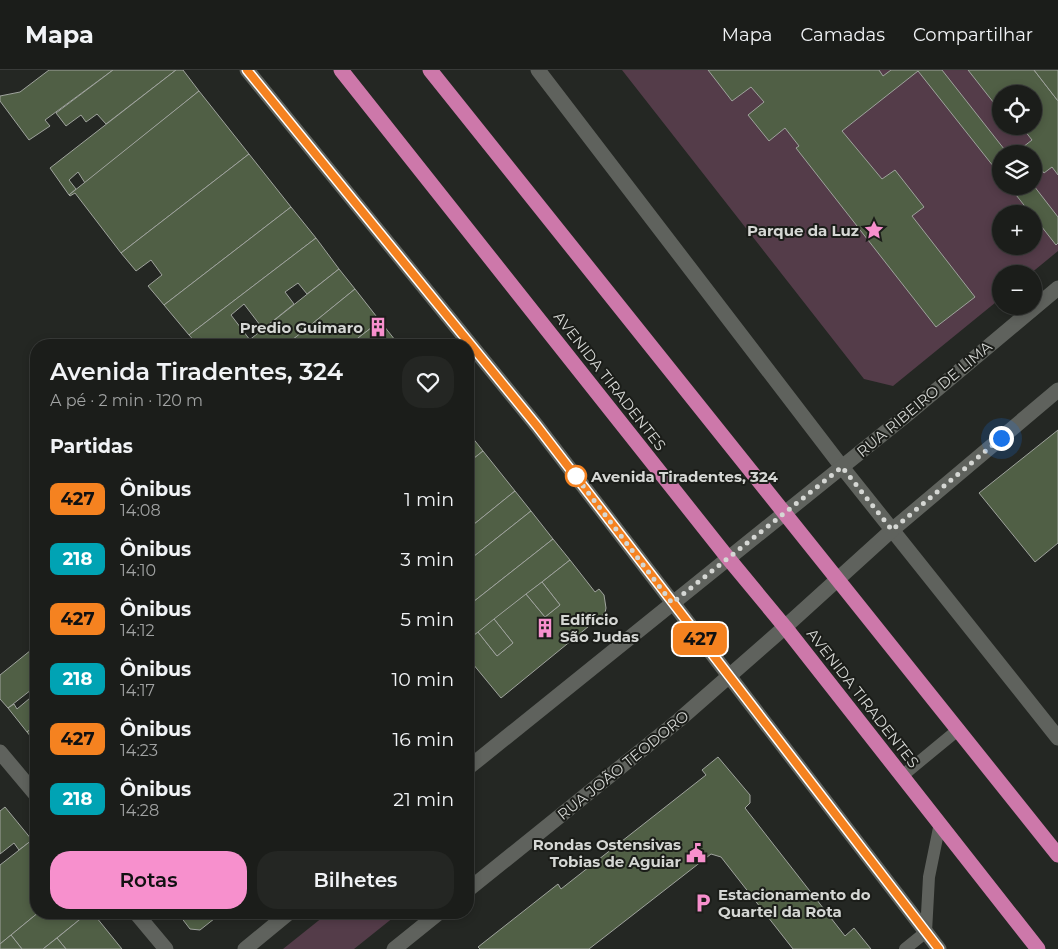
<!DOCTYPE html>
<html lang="pt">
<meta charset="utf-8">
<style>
body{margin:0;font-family:Montserrat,sans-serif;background:#242623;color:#f1f3f6;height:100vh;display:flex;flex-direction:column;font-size:19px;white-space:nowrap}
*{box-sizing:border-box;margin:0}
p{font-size:16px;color:#a0a2a2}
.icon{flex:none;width:28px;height:28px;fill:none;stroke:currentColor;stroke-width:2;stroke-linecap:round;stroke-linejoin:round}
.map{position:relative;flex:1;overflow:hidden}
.side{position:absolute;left:30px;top:269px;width:444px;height:580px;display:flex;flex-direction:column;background:#1b1d1a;border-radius:20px;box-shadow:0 2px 8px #0003,0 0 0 1px #393b39}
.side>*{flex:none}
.badge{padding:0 10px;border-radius:8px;font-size:18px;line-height:32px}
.tools{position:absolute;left:992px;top:15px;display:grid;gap:10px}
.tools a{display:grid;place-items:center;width:50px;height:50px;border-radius:50%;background:#1b1d1a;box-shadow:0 2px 8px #0003,0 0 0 1px #393b39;font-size:25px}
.you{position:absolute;width:25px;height:25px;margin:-12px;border:4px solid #fff;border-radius:50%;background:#1a73e8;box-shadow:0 0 0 8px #1a73e833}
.map>.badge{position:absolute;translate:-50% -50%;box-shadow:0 0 0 2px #fff}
h2{padding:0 20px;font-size:19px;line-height:45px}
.round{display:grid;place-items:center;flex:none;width:52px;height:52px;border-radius:20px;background:#242623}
.headline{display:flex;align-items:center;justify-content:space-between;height:85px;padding:0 20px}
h1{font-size:24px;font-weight:600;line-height:38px}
.button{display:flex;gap:10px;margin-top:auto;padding:10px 20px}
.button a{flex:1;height:58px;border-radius:20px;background:#f790cd;color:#111;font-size:20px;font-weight:600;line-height:58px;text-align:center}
.button a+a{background:#242623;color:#f1f3f6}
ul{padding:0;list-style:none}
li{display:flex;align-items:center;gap:15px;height:60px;padding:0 20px}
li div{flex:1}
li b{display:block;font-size:19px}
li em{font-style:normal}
li .badge{min-width:55px;font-weight:700;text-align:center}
header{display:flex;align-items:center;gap:30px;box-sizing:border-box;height:70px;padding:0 25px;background:#1b1d1a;border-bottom:1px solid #393b39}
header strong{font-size:24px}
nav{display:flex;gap:28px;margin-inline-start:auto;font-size:18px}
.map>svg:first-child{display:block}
.green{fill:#543c49;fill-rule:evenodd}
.building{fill:#505f45;stroke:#9fa39d}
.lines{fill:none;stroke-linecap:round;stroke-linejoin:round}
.lane{stroke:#5f625d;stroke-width:12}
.street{stroke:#5f625d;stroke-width:15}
.secondary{stroke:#5f625d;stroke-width:15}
.highway{stroke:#cd78aa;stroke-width:15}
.line-casing{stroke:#fff;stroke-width:11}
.line{stroke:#f58220;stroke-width:8}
.walk{stroke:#d5d7d4;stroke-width:5;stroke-dasharray:0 9}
.stop-dot{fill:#fff;stroke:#f58220;stroke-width:2.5}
.labels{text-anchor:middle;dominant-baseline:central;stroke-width:4;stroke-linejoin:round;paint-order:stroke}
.poi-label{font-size:15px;font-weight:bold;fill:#d5d7d4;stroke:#1b1d19;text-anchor:end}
.street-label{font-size:15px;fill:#d5d7d4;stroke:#1b1d19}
.stop-label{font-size:15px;font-weight:bold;fill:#d5d7d4;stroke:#1b1d19;text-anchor:start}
</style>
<header>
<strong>Mapa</strong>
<nav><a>Mapa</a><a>Camadas</a><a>Compartilhar</a></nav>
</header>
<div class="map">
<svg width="1058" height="879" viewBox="0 0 1058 879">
<rect width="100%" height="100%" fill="#242723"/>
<g class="green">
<path d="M 622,0 L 1058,0 L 1058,181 L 1030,204 L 1001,204 L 1001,228 L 893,316 L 864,309 ZM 1001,24 L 1034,24 L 1034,56 L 1001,56 ZM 1001,84 L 1034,84 L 1034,116 L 1001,116 ZM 1001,144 L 1034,144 L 1034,176 L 1001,176 Z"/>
<path d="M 328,843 L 328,842 L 399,843 L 354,879 L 283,879 Z"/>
</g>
<g class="building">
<path d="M 49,0 L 113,0 L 45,50 L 50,56 L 29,70 L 0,31 L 0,26 L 20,22 Z"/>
<path d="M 113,0 L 176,0 L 106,54 L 97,44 L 86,52 L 81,45 L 66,56 L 56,43 Z"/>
<path d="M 176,0 L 183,0 L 199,21 L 85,113 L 78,102 L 69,110 L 76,119 L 69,125 L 50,98 Z"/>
<path d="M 708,0 L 879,0 L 883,6 L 891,0 L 942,0 L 1008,84 L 1001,84 L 1001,106 L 918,1 L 842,61 L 882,109 L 895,100 L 924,137 L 912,146 L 975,227 L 936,257 L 796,78 L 799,76 L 785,58 L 769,71 L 748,45 L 764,32 L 751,17 L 732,31 Z"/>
<path d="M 968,0 L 1034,0 L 1058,31 L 1058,105 L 1052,97 L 1044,103 L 1034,90 L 1034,84 L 1029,84 L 1023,77 L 1032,70 L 1021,56 L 1034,56 L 1034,24 L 1001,24 L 1001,42 Z"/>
<path d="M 1034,0 L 1058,0 L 1058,31 Z"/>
<path d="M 199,21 L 249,84 L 121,183 L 75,123 L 70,126 L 69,125 Z"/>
<path d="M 249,84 L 291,137 L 164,235 L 148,216 L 162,205 L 151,190 L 136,201 L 121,183 Z"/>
<path d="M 1009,116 L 1034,116 L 1058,147 L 1058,173 L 1056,175 L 1034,147 L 1034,144 L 1031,144 Z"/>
<path d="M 291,137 L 316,168 L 189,265 L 164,235 Z"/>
<path d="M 316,168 L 339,199 L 307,224 L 298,213 L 285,222 L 294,234 L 263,259 L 244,234 L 231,245 L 250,270 L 243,275 L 198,275 L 189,265 Z"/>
<path d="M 339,199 L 355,219 L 286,275 L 243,275 Z"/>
<path d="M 355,219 L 380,251 L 349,275 L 286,275 Z"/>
<path d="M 380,251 L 399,275 L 349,275 Z"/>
<path d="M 1058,360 L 1058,473 L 1035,492 L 979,423 Z"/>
<path d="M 468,362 L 483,381 L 468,393 Z"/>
<path d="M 483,381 L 515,421 L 468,459 L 468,393 Z"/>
<path d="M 515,421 L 531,441 L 468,491 L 468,459 Z"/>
<path d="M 531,441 L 553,469 L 468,536 L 468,491 Z"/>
<path d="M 553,469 L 570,490 L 468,570 L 468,536 Z"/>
<path d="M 570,490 L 595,522 L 599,519 L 604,525 L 606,538 L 605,543 L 501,628 L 468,588 L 468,570 L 478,562 L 497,586 L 513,573 L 494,549 L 526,524 L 545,547 L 560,535 L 542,512 Z"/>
<path d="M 542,512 L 560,535 L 545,547 L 526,524 Z"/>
<path d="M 494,549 L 513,573 L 497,586 L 478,562 Z"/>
<path d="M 36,576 L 36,616 L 8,638 L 0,629 L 0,605 Z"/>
<path d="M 36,623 L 36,655 L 27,662 L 8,638 L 14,634 L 17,639 Z"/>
<path d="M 36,655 L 36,673 L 27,662 Z"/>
<path d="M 718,687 L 750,725 L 750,733 L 745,738 L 845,866 L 854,858 L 871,879 L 793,879 L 721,787 L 711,784 L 589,879 L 480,879 L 478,877 L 558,814 L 561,819 L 706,705 L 702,700 Z"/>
<path d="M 5,737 L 32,770 L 19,780 L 14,773 L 0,784 L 0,741 Z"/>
<path d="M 32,770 L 36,776 L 36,842 L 39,842 L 0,874 L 0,795 Z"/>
<path d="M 39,842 L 89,842 L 43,879 L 22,879 L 11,865 Z"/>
<path d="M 89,842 L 92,842 L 122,879 L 66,879 L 57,868 Z"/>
<path d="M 177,842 L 217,842 L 219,845 L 200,860 L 190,859 Z"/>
<path d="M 11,865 L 22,879 L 0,879 L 0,874 Z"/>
<path d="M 57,868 L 66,879 L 43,879 Z"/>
</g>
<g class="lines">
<g class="lane">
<path d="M 902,706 L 959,659"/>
<path d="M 905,879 L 926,862 L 929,807 L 940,753"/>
</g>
<g class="street">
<path d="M 0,682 L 36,725"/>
<path d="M 135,842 L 166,879"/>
</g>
<g class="secondary">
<path d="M 247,0 L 537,356 L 939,879"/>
<path d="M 538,0 L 842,397 L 1058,668"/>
<path d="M 468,698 L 909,343 L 1058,218"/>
<path d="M 468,820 L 679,650 L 785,557 L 892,460 L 1058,320"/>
<path d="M 245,879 L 290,842"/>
<path d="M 394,879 L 440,842"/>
</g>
<g class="highway">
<path d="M 341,0 L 728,488 L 785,557 L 1038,879"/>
<path d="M 430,0 L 1058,785"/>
</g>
</g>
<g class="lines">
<defs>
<path id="line" d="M 247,0 L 537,356 L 939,879"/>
</defs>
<use href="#line" class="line-casing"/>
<use href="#line" class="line"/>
<path class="walk" d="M 576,406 L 574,404 L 672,533 L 842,397 L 892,460 L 1001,368"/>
</g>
<defs>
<symbol id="sight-bare" viewBox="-9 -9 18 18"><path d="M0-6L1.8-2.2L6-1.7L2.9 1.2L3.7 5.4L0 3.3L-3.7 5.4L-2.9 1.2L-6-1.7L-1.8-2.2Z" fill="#f790cd" stroke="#1b1d19" stroke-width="2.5" paint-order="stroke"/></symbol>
<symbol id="building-bare" viewBox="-9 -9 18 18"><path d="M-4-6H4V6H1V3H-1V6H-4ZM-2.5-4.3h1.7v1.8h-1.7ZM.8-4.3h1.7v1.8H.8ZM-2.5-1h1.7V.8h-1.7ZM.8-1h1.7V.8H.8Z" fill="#f790cd" stroke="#1b1d19" stroke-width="2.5" paint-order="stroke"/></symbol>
<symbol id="civic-bare" viewBox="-9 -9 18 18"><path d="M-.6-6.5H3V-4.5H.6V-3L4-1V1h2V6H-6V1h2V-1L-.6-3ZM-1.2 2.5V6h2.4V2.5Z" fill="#f790cd" stroke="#1b1d19" stroke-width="2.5" paint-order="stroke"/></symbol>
<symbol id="parking-bare" viewBox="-9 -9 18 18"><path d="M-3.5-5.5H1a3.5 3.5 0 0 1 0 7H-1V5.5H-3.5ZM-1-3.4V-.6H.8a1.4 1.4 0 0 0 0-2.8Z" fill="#f790cd" stroke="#1b1d19" stroke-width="2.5" paint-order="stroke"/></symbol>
</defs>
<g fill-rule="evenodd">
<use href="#sight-bare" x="860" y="146" width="28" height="28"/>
<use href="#building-bare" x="364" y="243" width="28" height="28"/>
<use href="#building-bare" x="531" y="544" width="28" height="28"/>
<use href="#civic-bare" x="682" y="769" width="28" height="28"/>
<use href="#parking-bare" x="689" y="819" width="28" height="28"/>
</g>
<circle class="stop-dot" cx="576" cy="406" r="10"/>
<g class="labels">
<g class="poi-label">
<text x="859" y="160">Parque da Luz</text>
<text x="363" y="257">Predio Guimaro</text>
<text x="560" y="549" text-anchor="start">Edifício<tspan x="560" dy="17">São Judas</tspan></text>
<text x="681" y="774">Rondas Ostensivas<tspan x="681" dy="17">Tobias de Aguiar</tspan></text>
<text x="718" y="824" text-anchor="start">Estacionamento do<tspan x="718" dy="17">Quartel da Rota</tspan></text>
</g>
<g class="street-label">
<text transform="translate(610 311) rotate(52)">AVENIDA TIRADENTES</text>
<text transform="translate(924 329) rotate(-40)">RUA RIBEIRO DE LIMA</text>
<text transform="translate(863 628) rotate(52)">AVENIDA TIRADENTES</text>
<text transform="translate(623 695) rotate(-39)">RUA JOÃO TEODORO</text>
</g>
<g class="stop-label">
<text x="591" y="406">Avenida Tiradentes, 324</text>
</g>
</g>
</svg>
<div class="tools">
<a><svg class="icon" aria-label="locate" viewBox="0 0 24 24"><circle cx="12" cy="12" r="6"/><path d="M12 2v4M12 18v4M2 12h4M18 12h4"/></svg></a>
<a><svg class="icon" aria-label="layers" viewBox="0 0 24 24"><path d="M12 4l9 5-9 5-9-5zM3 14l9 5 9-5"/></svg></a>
<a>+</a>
<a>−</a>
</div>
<div class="you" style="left:1001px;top:368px"></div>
<b class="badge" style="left:700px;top:569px;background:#f58220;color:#111">427</b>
<section class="side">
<div class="headline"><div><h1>Avenida Tiradentes, 324</h1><p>A pé · 2 min · 120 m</p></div><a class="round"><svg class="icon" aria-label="heart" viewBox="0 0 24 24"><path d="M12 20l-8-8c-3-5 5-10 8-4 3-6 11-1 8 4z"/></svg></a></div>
<h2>Partidas</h2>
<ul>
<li><span class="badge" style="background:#f58220;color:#111">427</span><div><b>Ônibus</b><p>14:08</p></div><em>1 min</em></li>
<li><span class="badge" style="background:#00a3b4;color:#fff">218</span><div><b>Ônibus</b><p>14:10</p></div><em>3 min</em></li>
<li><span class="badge" style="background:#f58220;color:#111">427</span><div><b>Ônibus</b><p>14:12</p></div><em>5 min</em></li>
<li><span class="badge" style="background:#00a3b4;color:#fff">218</span><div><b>Ônibus</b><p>14:17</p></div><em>10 min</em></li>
<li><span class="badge" style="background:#f58220;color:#111">427</span><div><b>Ônibus</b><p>14:23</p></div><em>16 min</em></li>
<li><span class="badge" style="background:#00a3b4;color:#fff">218</span><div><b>Ônibus</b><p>14:28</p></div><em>21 min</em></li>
</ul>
<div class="button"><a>Rotas</a><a>Bilhetes</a></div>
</section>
</div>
